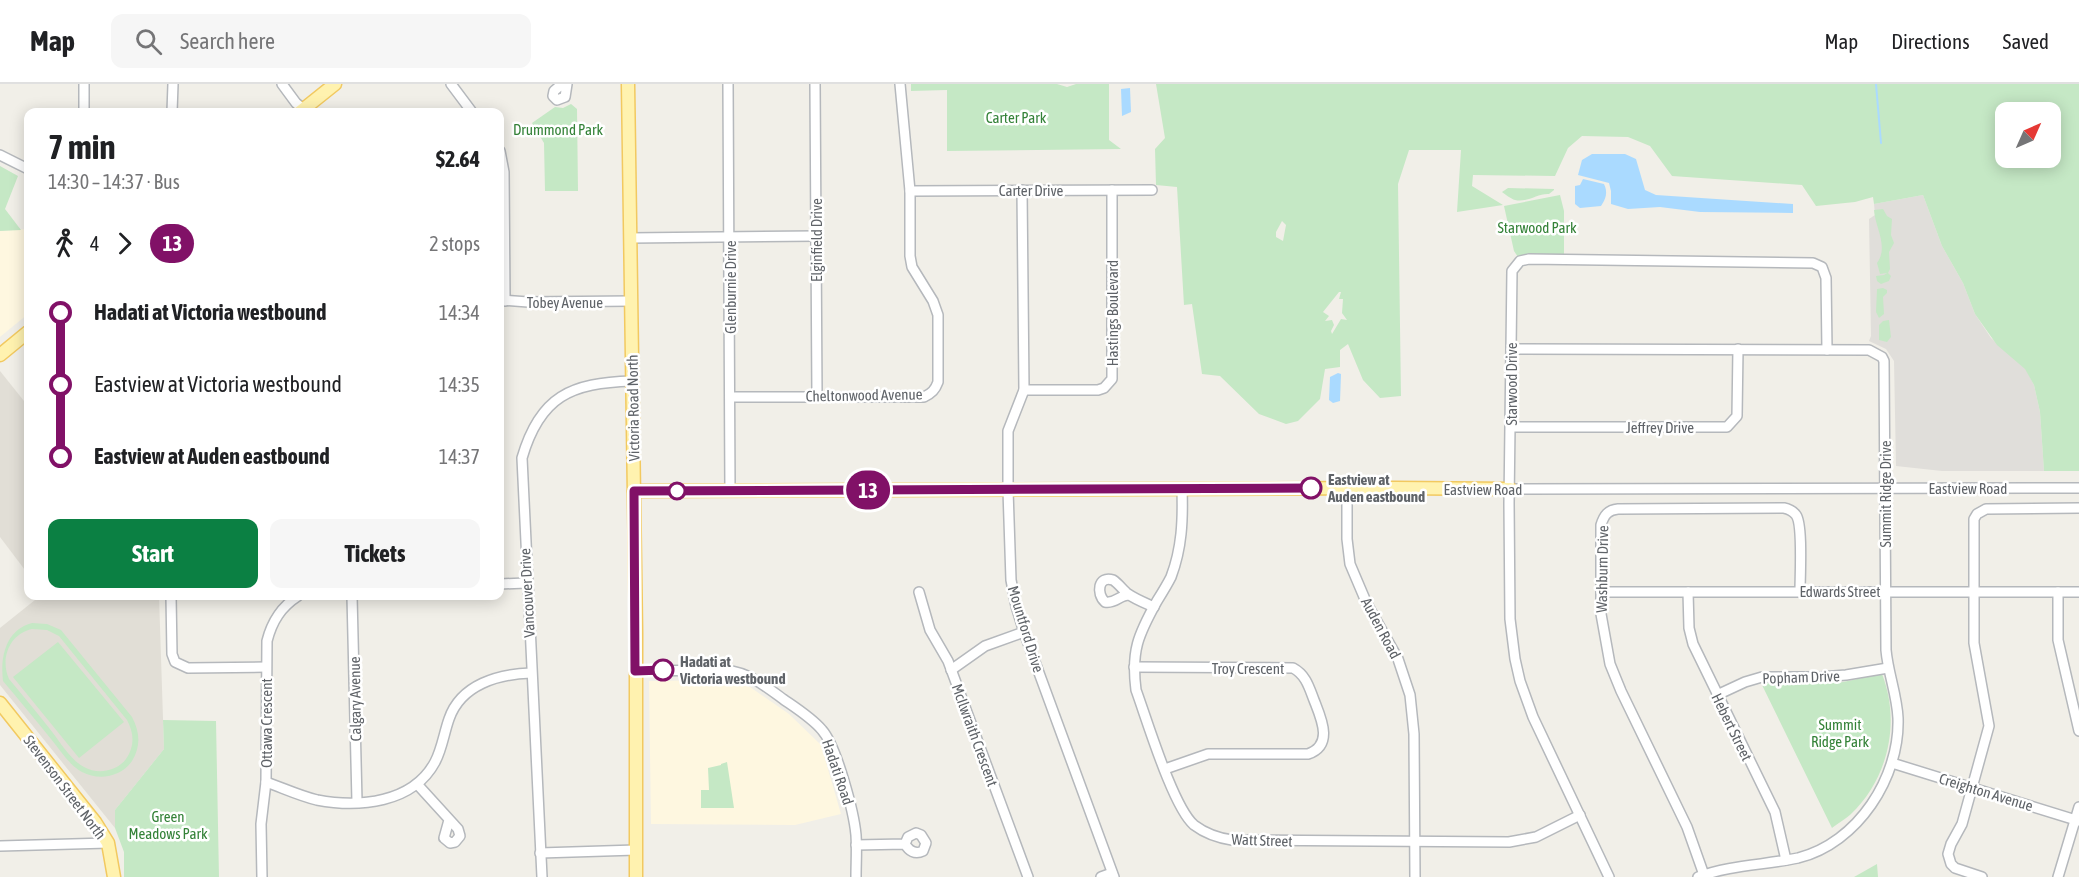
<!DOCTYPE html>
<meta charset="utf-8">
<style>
body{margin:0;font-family:"Asap Condensed",sans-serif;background:#f6f6f6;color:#202124;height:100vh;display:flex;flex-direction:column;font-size:22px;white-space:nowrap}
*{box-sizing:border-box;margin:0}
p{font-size:20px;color:#757577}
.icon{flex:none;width:33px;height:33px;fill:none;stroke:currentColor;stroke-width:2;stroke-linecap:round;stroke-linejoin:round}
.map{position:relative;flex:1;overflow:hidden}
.sheet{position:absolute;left:24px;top:24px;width:480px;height:492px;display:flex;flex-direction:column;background:#fff;border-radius:12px;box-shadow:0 3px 15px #0003}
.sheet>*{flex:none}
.badge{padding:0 12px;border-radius:20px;font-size:21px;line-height:39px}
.needle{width:39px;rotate:45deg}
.buttons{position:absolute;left:1995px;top:18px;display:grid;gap:12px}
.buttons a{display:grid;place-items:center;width:66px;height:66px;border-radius:12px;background:#fff;box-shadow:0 3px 15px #0003;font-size:30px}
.map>.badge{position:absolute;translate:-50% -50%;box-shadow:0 0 0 3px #fff}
.legs{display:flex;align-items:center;gap:9px;height:66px;padding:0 24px;font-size:20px}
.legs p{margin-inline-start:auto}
.head{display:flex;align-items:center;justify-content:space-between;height:102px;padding:0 24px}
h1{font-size:33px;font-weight:700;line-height:45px}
.button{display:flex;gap:12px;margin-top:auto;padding:12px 24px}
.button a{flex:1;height:69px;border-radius:12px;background:#0b8043;color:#fff;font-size:24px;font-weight:700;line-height:69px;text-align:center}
.button a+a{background:#f6f6f6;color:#202124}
ul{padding:0 24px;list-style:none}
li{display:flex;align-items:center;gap:21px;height:72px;font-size:22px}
li i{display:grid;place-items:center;width:9px;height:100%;margin:0 8px;background:currentColor}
li i::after{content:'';width:15px;height:15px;margin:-8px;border:4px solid;border-radius:50%;background:#fff}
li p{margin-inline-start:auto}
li:first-child i{background:linear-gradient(#0000 50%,currentColor 0)}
li:last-child i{background:linear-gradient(currentColor 50%,#0000 0)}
header{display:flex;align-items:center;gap:36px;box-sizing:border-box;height:84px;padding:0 30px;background:#fff;border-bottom:2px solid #e0e0e0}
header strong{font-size:28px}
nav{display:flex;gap:33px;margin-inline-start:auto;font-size:21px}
.search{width:420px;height:54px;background:#f6f6f6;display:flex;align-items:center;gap:15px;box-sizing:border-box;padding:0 21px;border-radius:12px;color:#757577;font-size:22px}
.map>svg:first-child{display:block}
.commercial{fill:#fef7e0}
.industrial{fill:#e0deda}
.education{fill:#e1ded6}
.green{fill:#c5e8c5;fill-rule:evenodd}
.water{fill:#aadaff}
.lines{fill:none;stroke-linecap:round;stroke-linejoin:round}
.stream{stroke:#aadaff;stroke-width:2}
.minor-casing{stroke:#b5b8bc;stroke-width:12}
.major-casing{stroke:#f2c960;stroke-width:15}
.minor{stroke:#fff;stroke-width:9}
.major{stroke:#fff2af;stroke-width:12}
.line-1-casing{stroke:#fff;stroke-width:14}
.line-1{stroke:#811167;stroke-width:9}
.stop-1-dot{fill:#fff;stroke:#811167;stroke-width:3}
.labels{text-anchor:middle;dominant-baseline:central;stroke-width:5;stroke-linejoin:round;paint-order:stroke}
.park-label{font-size:15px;fill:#348238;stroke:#fff}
.street-label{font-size:15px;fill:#5f6368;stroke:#fff}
.stop-label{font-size:15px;font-weight:bold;fill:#5f6368;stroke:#fff;text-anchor:start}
</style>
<header>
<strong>Map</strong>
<div class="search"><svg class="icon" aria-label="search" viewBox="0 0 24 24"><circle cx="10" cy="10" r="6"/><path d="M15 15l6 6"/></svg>Search here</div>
<nav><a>Map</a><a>Directions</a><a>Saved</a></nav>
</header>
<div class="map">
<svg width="2079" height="793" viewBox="0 0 2079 793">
<rect width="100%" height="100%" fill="#f1efe8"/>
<g class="commercial">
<path d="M 28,145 L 28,230 L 0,253 L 0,147 Z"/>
<path d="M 733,596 L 750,603 L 789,630 L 821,661 L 841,730 L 795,741 L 651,740 L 649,597 Z"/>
</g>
<path class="industrial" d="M 1923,111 L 1942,162 L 1963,199 L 1975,230 L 1991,254 L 2026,285 L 2034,301 L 2040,328 L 2044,387 L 1942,387 L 1896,382 L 1894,277 L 1886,265 L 1869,257 L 1871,252 L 1869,135 L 1875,131 L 1874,120 Z"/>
<g class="education">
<path d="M 0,287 L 28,322 L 28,490 L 0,453 Z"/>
<path d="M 40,512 L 159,512 L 164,665 L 115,726 L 115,744 L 0,601 L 0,544 Z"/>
</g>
<g class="green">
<path d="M 911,0 L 1057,0 L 1067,3 L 1076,0 L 1109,0 L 1109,56 L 1121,65 L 947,67 L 947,6 L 911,7 Z"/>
<path d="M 1156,0 L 2079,0 L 2079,387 L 2044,387 L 2040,328 L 2034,301 L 2025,285 L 1997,261 L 1975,230 L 1963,199 L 1942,162 L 1923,111 L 1874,120 L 1873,113 L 1855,118 L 1816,122 L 1802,101 L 1672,92 L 1650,62 L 1628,53 L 1582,52 L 1568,64 L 1555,92 L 1473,91 L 1472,102 L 1503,121 L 1457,128 L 1461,66 L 1409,66 L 1398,100 L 1401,312 L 1380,314 L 1363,296 L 1348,260 L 1340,266 L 1340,283 L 1325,285 L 1320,315 L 1298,337 L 1286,340 L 1259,330 L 1220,292 L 1202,290 L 1192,220 L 1184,221 L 1177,103 L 1156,101 L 1155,65 L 1165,54 ZM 2006,28 L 2050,28 L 2050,74 L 2006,74 ZM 1282,137 L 1286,141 L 1283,157 L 1276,153 L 1276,148 ZM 1339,208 L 1341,208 L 1339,215 L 1343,215 L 1342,229 L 1347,236 L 1341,235 L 1332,250 L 1331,247 L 1334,241 L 1332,236 L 1325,237 L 1329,232 L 1323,228 Z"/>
<path d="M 571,20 L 577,25 L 578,107 L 545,107 L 544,59 L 532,39 L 555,23 L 563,24 Z"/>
<path d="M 0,82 L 18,92 L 5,125 L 21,146 L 0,147 Z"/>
<path d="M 1508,104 L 1554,105 L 1554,106 L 1549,110 C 1538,109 1527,119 1515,116 C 1511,115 1505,110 1502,108 Z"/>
<path d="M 1560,111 L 1564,127 L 1564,170 L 1528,171 L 1518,173 L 1514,167 L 1504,122 Z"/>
<path d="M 1883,125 L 1887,132 L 1892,135 L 1891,151 L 1894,159 L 1889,168 L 1890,185 L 1888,189 L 1891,192 L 1889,197 L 1881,200 L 1877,197 L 1876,192 L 1884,191 L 1887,189 L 1880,190 L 1877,179 C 1889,163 1875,143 1874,126 Z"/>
<path d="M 1883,204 L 1887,206 L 1887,209 L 1883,213 L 1884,230 L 1879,234 L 1876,228 L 1877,205 Z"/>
<path d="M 1889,236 L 1891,253 L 1887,258 L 1879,256 L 1879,241 L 1883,237 Z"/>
<path d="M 32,539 L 47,540 L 61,546 L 132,633 C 140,648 141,662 132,677 C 121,693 99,697 82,688 C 69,681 60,666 51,655 C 35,635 19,616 3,597 C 0,572 6,546 32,539 ZM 32,545 L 47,546 L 59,552 L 127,636 C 134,649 135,662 126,675 C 117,687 98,691 84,683 C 71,676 62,661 53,649 C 39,631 24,613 9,595 C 0,575 9,550 32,545 Z"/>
<path d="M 58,558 L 124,638 L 79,674 L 13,593 Z"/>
<path d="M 1882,590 C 1901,638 1888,695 1851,730 C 1846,735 1838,739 1832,744 L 1762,601 L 1767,598 L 1838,599 Z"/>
<path d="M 163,636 L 216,637 L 219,793 L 124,793 L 124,768 L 115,744 L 115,726 L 164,665 Z"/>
<path d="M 727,678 L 734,724 L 701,724 L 701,706 L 709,706 L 708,684 L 721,681 L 721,680 Z"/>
<path d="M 1877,780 L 1878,793 L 1854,793 Z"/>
</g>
<g class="water">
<path d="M 1130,4 L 1131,28 L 1122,32 L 1121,5 Z"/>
<path d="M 1592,70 L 1625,70 L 1636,75 L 1645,106 L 1656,111 L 1793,120 L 1793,129 L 1700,128 L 1660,123 L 1628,125 L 1611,120 L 1611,107 L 1609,99 L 1578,91 L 1582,76 Z"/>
<path d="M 1583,95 L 1604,100 C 1608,108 1606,115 1601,122 L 1580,124 L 1575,120 L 1575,102 L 1580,101 Z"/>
<path d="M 1338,289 L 1341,290 L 1340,317 L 1333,319 L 1329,316 L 1330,293 Z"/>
</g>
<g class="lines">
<path class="stream" d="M 1876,0 L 1881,59"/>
<defs>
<g id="minor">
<path d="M 84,0 L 84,28"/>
<path d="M 282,0 L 296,19 L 307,28"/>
<path d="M 451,0 L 472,28"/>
<path d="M 562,0 L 554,7 L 553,12 L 557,16 L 565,13 L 567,0"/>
<path d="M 728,0 L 730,407"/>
<path d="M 815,0 L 817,312"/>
<path d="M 172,28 L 173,0"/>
<path d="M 500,67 L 504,88 L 505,217"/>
<path d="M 0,71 L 28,85"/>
<path d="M 1022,106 L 1024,306 L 1008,347 L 1008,406 L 1011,496 L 1016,522 L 1024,548 L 1114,793"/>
<path d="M 910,107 L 1152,106"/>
<path d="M 631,154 L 816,152"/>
<path d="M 500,216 L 528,218 L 632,217"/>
<path d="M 1511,265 L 1869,266 L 1882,273 L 1884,277 L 1886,566 C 1888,589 1897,611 1898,634 C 1900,693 1858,759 1798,774 C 1765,781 1730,781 1698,793"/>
<path d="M 1024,306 L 1098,306 L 1104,304 L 1112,295 L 1112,106"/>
<path d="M 730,313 L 924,313 C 932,309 935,306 938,298 L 938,231 L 933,217 L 912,183 L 910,172 L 910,107 L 900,0"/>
<path d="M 1511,343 L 1727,343 L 1737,332 L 1738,265"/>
<path d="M 1347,404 L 1347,455 L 1350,480 L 1367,520 L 1398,575 L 1410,611 L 1414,650 L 1415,793"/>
<path d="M 1182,405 C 1183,436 1182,464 1171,493 C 1167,501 1162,509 1157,517 C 1138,551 1131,567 1136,606 C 1147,636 1173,723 1194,741 C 1206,750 1218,754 1232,756 L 1509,758 L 1536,753 L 1580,731"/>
<path d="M 1510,405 L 2079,404"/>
<path d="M 500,500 L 526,499"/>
<path d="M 919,508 L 930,546 L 948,577 L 1028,793"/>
<path d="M 1601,508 L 2079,508"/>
<path d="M 1688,508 L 1689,544 L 1693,560 L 1775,728 L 1786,776"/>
<path d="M 2058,508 L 2058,556 L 2079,647"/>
<path d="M 1129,511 C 1119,511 1116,520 1105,518 C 1096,510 1098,491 1113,496 C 1118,499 1123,506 1128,510 C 1135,515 1145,519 1154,523"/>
<path d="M 171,512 L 172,570 L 175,578 L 188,584 L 266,583"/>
<path d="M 352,512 L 357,718"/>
<path d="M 1134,583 L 1293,584 C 1306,591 1309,603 1314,616 C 1321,634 1334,661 1308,670 L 1208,670 L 1165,685"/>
<path d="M 951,586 L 985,562 L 1024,548"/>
<path d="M 635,587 L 726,586 C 749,589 764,601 783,615 C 796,624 812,634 822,646 C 837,663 854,729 856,751 C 857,765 856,779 856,793"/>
<path d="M 1717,611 L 1745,598 L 1762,593 L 1821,593 L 1846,591 L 1888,584"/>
<path d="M 1892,679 L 2079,737"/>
<path d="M 266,698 C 283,704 300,712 317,716 C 359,724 413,719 435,678 C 442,665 444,649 449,635 C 461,600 499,590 531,589"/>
<path d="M 417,700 L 458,745 L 460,752 L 455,758 L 450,759 L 444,754 L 449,736"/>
<path d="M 856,761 L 905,760 C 909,767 915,771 923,767 L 926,759 L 921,751 L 916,749 L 908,753 L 905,760"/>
<path d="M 0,762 L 108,759"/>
<path d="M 540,769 L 636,766"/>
<path d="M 1704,791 L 1687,743 L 1621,607 L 1610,580 L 1601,530 L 1601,441 C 1604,431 1608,426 1618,425 L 1784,424 C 1789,425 1793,427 1796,431 C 1803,440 1800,493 1800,507"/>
<path d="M 262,793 L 261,740 L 266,698 L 267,557 C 272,537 281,523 298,512"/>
<path d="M 542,793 L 522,374 C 540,312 571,299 632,297"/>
<path d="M 1101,793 L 1112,789"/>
<path d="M 1609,793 L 1533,633 L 1520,597 L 1515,575 L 1510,535 L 1509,419 L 1512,187 L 1520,177 L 1529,175 L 1813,179 L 1822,183 L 1826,194 L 1827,266"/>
<path d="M 1982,793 L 1955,784 L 1951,780 L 1948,770 L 1951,760 L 1962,740 L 1989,642 L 1974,559 L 1974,435 L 1977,430 L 1986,425 L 2079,424"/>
<path d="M 2058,793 L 2079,723"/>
</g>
<g id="major">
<path d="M 628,0 L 636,549 L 636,793"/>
<path d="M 300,28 L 335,0"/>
<path d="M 0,271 L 28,248"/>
<path d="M 634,407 L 1395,404 L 1510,405"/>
<path d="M 0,619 L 95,738 L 108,759 L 114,793"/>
</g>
</defs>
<use href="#minor" class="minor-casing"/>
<use href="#major" class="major-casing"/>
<use href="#minor" class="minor"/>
<use href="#major" class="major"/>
</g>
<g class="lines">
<defs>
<path id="line-1" d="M 663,586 L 635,587 L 634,407 L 1311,404"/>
</defs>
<use href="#line-1" class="line-1-casing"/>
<use href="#line-1" class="line-1"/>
</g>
<g class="stop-1-dot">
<circle cx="1311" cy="404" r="10"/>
<circle cx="677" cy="407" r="8"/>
<circle cx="663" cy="586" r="10"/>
</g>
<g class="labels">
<g class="park-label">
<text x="1016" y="33">Carter Park</text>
<text x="558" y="45">Drummond Park</text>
<text x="1537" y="143">Starwood Park</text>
<text x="1840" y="640">Summit<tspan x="1840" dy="17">Ridge Park</tspan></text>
<text x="168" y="732">Green<tspan x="168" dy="17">Meadows Park</tspan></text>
</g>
<g class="street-label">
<text x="1031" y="106">Carter Drive</text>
<text transform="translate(816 156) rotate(-90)">Elginfield Drive</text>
<text transform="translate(730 203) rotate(-90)">Glenburnie Drive</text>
<text x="565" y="218">Tobey Avenue</text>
<text transform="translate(1112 229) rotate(-90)">Hastings Boulevard</text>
<text transform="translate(1511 300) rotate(-90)">Starwood Drive</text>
<text transform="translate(864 311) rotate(-1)">Cheltonwood Avenue</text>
<text transform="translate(633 324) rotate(-91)">Victoria Road North</text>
<text x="1660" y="343">Jeffrey Drive</text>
<text x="1968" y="404">Eastview Road</text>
<text x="1483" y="405">Eastview Road</text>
<text transform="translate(1885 410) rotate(-90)">Summit Ridge Drive</text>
<text transform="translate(1602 485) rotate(-89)">Washburn Drive</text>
<text x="1840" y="507">Edwards Street</text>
<text transform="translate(527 509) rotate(-93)">Vancouver Drive</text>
<text transform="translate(1381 544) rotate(62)">Auden Road</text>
<text transform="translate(1026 545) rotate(73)">Mountford Drive</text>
<text x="1248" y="584">Troy Crescent</text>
<text transform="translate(1801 593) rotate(-2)">Popham Drive</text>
<text transform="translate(355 615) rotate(-91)">Calgary Avenue</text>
<text transform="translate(266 639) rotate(-90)">Ottawa Crescent</text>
<text transform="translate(1732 643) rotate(64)">Hebert Street</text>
<text transform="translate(975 651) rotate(70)">McIlwraith Crescent</text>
<text transform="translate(838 688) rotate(71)">Hadati Road</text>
<text transform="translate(65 703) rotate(53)">Stevenson Street North</text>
<text transform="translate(1986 708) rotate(17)">Creighton Avenue</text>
<text transform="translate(1262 756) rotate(2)">Watt Street</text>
</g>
<g class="stop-label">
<text x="1328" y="395">Eastview at<tspan x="1328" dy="17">Auden eastbound</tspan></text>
<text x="680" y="577">Hadati at<tspan x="680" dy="17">Victoria westbound</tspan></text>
</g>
</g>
</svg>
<div class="buttons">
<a><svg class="needle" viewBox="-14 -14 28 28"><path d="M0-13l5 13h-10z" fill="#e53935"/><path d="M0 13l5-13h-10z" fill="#757577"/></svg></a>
</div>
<b class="badge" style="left:868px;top:406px;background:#811167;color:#fff">13</b>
<section class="sheet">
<div class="head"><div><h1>7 min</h1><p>14:30 – 14:37 · Bus</p></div><b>$2.64</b></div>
<div class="legs"><svg class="icon" aria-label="walk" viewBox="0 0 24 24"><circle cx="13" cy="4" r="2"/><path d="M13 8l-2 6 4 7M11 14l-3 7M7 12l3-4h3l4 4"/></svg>4<svg class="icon" aria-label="forward" viewBox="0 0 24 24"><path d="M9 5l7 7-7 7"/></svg><b class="badge" style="background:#811167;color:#fff">13</b><p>2 stops</p></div>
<ul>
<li><i style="color:#811167"></i><b>Hadati at Victoria westbound</b><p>14:34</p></li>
<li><i style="color:#811167"></i><span>Eastview at Victoria westbound</span><p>14:35</p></li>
<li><i style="color:#811167"></i><b>Eastview at Auden eastbound</b><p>14:37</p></li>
</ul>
<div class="button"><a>Start</a><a>Tickets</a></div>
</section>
</div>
